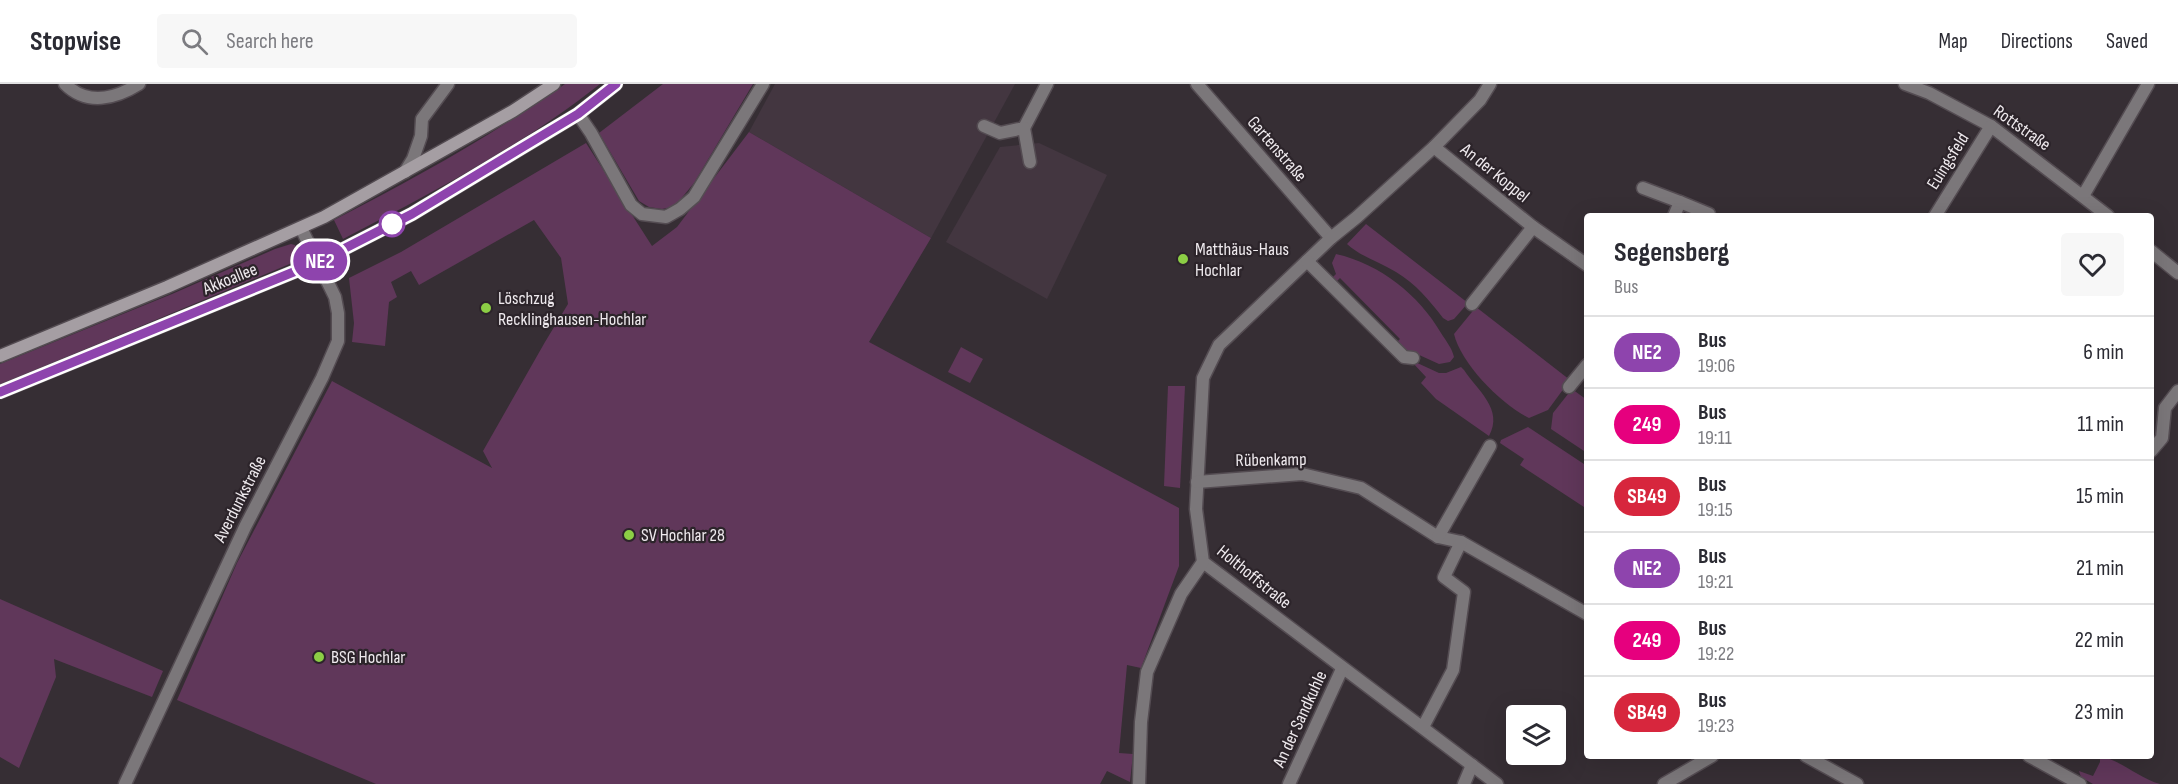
<!DOCTYPE html>
<meta charset="utf-8">
<style>
body{margin:0;font-family:"Sofia Sans Condensed",sans-serif;background:#f7f7f7;color:#2b2b33;height:100vh;display:flex;flex-direction:column;font-size:22px;white-space:nowrap}
*{box-sizing:border-box;margin:0}
p{font-size:20px;color:#7c7c81}
.icon{flex:none;width:33px;height:33px;fill:none;stroke:currentColor;stroke-width:2;stroke-linecap:round;stroke-linejoin:round}
.map{position:relative;flex:1;overflow:hidden}
.panel{position:absolute;left:1584px;top:129px;width:570px;height:546px;display:flex;flex-direction:column;background:#fff;border-radius:6px;box-shadow:0 6px 24px #0002}
.panel>*{flex:none}
.badge{padding:0 12px;border-radius:20px;font-size:21px;line-height:39px}
.controls{position:absolute;left:1506px;top:621px;display:grid;gap:12px}
.controls a{display:grid;place-items:center;width:60px;height:60px;border-radius:6px;background:#fff;box-shadow:0 6px 24px #0002;font-size:30px}
.map>.badge{position:absolute;translate:-50% -50%;box-shadow:0 0 0 3px #fff}
.round{display:grid;place-items:center;flex:none;width:63px;height:63px;border-radius:6px;background:#f7f7f7}
.overview{display:flex;align-items:center;justify-content:space-between;height:102px;padding:0 30px}
h1{font-size:28px;font-weight:700;line-height:45px}
ul{padding:0;list-style:none}
li{display:flex;align-items:center;gap:18px;height:72px;padding:0 30px;border-top:2px solid #e1e1e2}
li div{flex:1}
li b{display:block;font-size:22px}
li em{font-style:normal}
li .badge{min-width:66px;font-weight:700;text-align:center}
header{display:flex;align-items:center;gap:36px;box-sizing:border-box;height:84px;padding:0 30px;background:#fff;border-bottom:2px solid #e1e1e2}
header strong{font-size:28px}
nav{display:flex;gap:33px;margin-inline-start:auto;font-size:21px}
.search{width:420px;height:54px;background:#f7f7f7;display:flex;align-items:center;gap:15px;box-sizing:border-box;padding:0 21px;border-radius:6px;color:#7c7c81;font-size:22px}
.map>svg:first-child{display:block}
.built{fill:#433640}
.green{fill:#60375a}
.lines{fill:none;stroke-linecap:round;stroke-linejoin:round}
.minor-casing{stroke:#544c52;stroke-width:15}
.secondary-casing{stroke:#544c52;stroke-width:15}
.minor{stroke:#7b777a;stroke-width:12}
.secondary{stroke:#a59ea3;stroke-width:12}
.line-casing{stroke:#fff;stroke-width:14}
.line{stroke:#8e44ad;stroke-width:9}
.stop-dot{fill:#fff;stroke:#8e44ad;stroke-width:3}
.poi-dot{fill:#8cce45;stroke:#2c242a;stroke-width:2}
.labels{text-anchor:middle;dominant-baseline:central;stroke-width:4.5;stroke-linejoin:round;paint-order:stroke}
.street-label{font-size:18px;fill:#efeaee;stroke:#2c242a}
.poi-label{font-size:18px;fill:#efeaee;stroke:#2c242a;text-anchor:start}
</style>
<header>
<strong>Stopwise</strong>
<div class="search"><svg class="icon" aria-label="search" viewBox="0 0 24 24"><circle cx="10" cy="10" r="6"/><path d="M15 15l6 6"/></svg>Search here</div>
<nav><a>Map</a><a>Directions</a><a>Saved</a></nav>
</header>
<div class="map">
<svg width="2178" height="700" viewBox="0 0 2178 700">
<rect width="100%" height="100%" fill="#362e34"/>
<g class="built">
<path d="M 775,0 L 1015,0 L 931,154 L 749,48 Z"/>
<path d="M 1039,59 L 1107,91 L 1047,215 L 946,158 L 1000,63 Z"/>
</g>
<g class="green">
<path d="M 565,0 L 600,0 C 522,62 431,109 343,155 L 334,136 C 414,95 491,52 565,0 Z"/>
<path d="M 663,0 L 753,0 L 694,99 L 680,116 L 672,123 L 662,125 L 649,123 L 639,117 L 599,49 Z"/>
<path d="M 749,48 L 931,154 L 869,258 L 1179,424 L 1179,482 L 1141,584 L 1127,581 L 1119,669 L 1133,670 L 1130,698 L 1107,687 L 1100,700 L 376,700 L 177,616 L 237,479 L 332,297 L 492,384 L 483,367 L 545,258 L 568,220 L 561,174 L 534,136 L 419,201 L 411,187 L 391,198 L 397,213 L 389,218 L 385,262 L 352,258 L 354,239 L 349,194 L 401,168 L 586,59 L 652,162 L 677,143 Z"/>
<path d="M 1366,140 L 1468,219 L 1454,235 L 1448,237 L 1443,234 C 1429,216 1416,200 1396,188 C 1380,178 1361,173 1347,160 Z"/>
<path d="M 291,160 L 295,161 L 298,167 L 297,176 L 292,179 L 0,301 L 0,280 L 172,210 L 275,165 Z"/>
<path d="M 1336,170 C 1380,180 1419,211 1441,249 C 1446,257 1452,264 1454,273 L 1450,278 L 1439,280 L 1417,270 L 1407,271 L 1396,259 L 1400,255 L 1340,194 L 1335,199 L 1331,195 L 1336,190 L 1332,179 Z"/>
<path d="M 1476,223 L 1570,296 L 1548,326 L 1529,334 C 1502,321 1461,280 1454,250 Z"/>
<path d="M 961,263 L 983,275 L 970,299 L 948,288 Z"/>
<path d="M 1413,277 L 1439,289 L 1446,289 L 1461,283 L 1464,286 C 1477,306 1504,325 1489,352 L 1436,315 L 1421,299 L 1426,293 L 1412,278 Z"/>
<path d="M 1168,302 L 1185,302 L 1180,404 L 1164,402 Z"/>
<path d="M 1572,305 L 1587,316 L 1587,369 L 1551,345 L 1553,329 Z"/>
<path d="M 1528,343 L 1587,382 L 1587,425 L 1520,381 L 1524,375 L 1500,359 L 1501,356 Z"/>
<path d="M 0,515 L 163,587 L 152,613 L 54,575 L 56,593 L 19,684 L 0,673 Z"/>
<path d="M 2094,672 C 2117,672 2137,694 2160,700 L 2093,700 L 2081,693 L 2079,687 L 2093,692 L 2100,678 L 2100,675 Z"/>
</g>
<g class="lines">
<defs>
<g id="minor">
<path d="M 65,0 C 87,22 115,15 139,0"/>
<path d="M 1197,0 L 1331,154"/>
<path d="M 1490,0 L 1480,16 L 1434,63 L 1357,133 L 1331,154 L 1219,261 L 1203,294 L 1196,425 L 1203,478 L 1497,700"/>
<path d="M 1905,0 L 1929,9 L 1991,42 L 2108,132"/>
<path d="M 578,30 L 591,49 L 631,121 L 642,130 L 666,133 L 680,125 L 694,113 L 763,0"/>
<path d="M 984,42 L 1000,49 L 1024,44 L 1047,0"/>
<path d="M 1024,44 L 1030,78"/>
<path d="M 1434,63 L 1533,143 L 1587,181"/>
<path d="M 405,88 L 413,75 L 421,52 L 422,35 L 448,0"/>
<path d="M 1643,104 L 1680,118 L 1674,132"/>
<path d="M 2083,112 L 2148,0"/>
<path d="M 1680,118 L 1709,130"/>
<path d="M 1935,132 L 1991,42"/>
<path d="M 2151,167 L 2178,189"/>
<path d="M 1307,177 L 1404,273 L 1413,274"/>
<path d="M 1472,220 L 1533,143"/>
<path d="M 1569,303 L 1587,281"/>
<path d="M 2151,367 L 2162,354 L 2165,324 L 2178,307"/>
<path d="M 1197,398 L 1302,390 L 1361,404 L 1438,453 L 1461,458 L 1587,530"/>
<path d="M 1438,453 L 1490,362"/>
<path d="M 1423,643 L 1453,586 L 1464,508 L 1444,493 L 1461,458"/>
<path d="M 1806,672 L 1857,700"/>
<path d="M 2029,672 L 2080,700"/>
<path d="M 125,700 L 245,443 L 322,294 L 338,257 L 338,229 L 335,213 L 301,144"/>
<path d="M 1139,700 L 1141,638 L 1147,588 L 1181,510 L 1203,478"/>
<path d="M 1289,700 L 1342,585"/>
<path d="M 1464,700 L 1472,681"/>
<path d="M 1664,700 L 1712,672"/>
</g>
<g id="secondary">
<path d="M 0,272 L 167,203 L 324,133 L 513,27 L 554,0"/>
<path d="M 0,308 L 318,178 L 412,130 L 578,30 L 616,0"/>
</g>
</defs>
<use href="#minor" class="minor-casing"/>
<use href="#secondary" class="secondary-casing"/>
<use href="#minor" class="minor"/>
<use href="#secondary" class="secondary"/>
</g>
<g class="lines">
<defs>
<path id="line" d="M 0,308 L 318,178 L 412,130 L 523,63 L 578,30 L 616,0"/>
</defs>
<use href="#line" class="line-casing"/>
<use href="#line" class="line"/>
</g>
<circle class="stop-dot" cx="392" cy="140" r="12"/>
<g class="poi-dot">
<circle cx="1183" cy="175" r="6"/>
<circle cx="486" cy="224" r="6"/>
<circle cx="629" cy="451" r="6"/>
<circle cx="319" cy="573" r="6"/>
</g>
<g class="labels">
<g class="street-label">
<text transform="translate(2022 44) rotate(35)">Rottstraße</text>
<text transform="translate(1277 65) rotate(49)">Gartenstraße</text>
<text transform="translate(1948 77) rotate(-58)">Euingsfeld</text>
<text transform="translate(1495 89) rotate(39)">An der Koppel</text>
<text transform="translate(230 195) rotate(-22)">Akkoallee</text>
<text transform="translate(1271 376) rotate(-1)">Rübenkamp</text>
<text transform="translate(240 415) rotate(-63)">Averdunkstraße</text>
<text transform="translate(1254 493) rotate(39)">Holthoffstraße</text>
<text transform="translate(1300 635) rotate(-65)">An der Sandkuhle</text>
</g>
<g class="poi-label">
<text x="1195" y="165">Matthäus-Haus<tspan x="1195" dy="21">Hochlar</tspan></text>
<text x="498" y="214">Löschzug<tspan x="498" dy="21">Recklinghausen-Hochlar</tspan></text>
<text x="641" y="451">SV Hochlar 28</text>
<text x="331" y="573">BSG Hochlar</text>
</g>
</g>
</svg>
<div class="controls">
<a><svg class="icon" aria-label="layers" viewBox="0 0 24 24"><path d="M12 4l9 5-9 5-9-5zM3 14l9 5 9-5"/></svg></a>
</div>
<b class="badge" style="left:320px;top:177px;background:#8e44ad;color:#fff">NE2</b>
<section class="panel">
<div class="overview"><div><h1>Segensberg</h1><p>Bus</p></div><a class="round"><svg class="icon" aria-label="heart" viewBox="0 0 24 24"><path d="M12 20l-8-8c-3-5 5-10 8-4 3-6 11-1 8 4z"/></svg></a></div>
<ul>
<li><span class="badge" style="background:#8e44ad;color:#fff">NE2</span><div><b>Bus</b><p>19:06</p></div><em>6 min</em></li>
<li><span class="badge" style="background:#e6007e;color:#fff">249</span><div><b>Bus</b><p>19:11</p></div><em>11 min</em></li>
<li><span class="badge" style="background:#d7263d;color:#fff">SB49</span><div><b>Bus</b><p>19:15</p></div><em>15 min</em></li>
<li><span class="badge" style="background:#8e44ad;color:#fff">NE2</span><div><b>Bus</b><p>19:21</p></div><em>21 min</em></li>
<li><span class="badge" style="background:#e6007e;color:#fff">249</span><div><b>Bus</b><p>19:22</p></div><em>22 min</em></li>
<li><span class="badge" style="background:#d7263d;color:#fff">SB49</span><div><b>Bus</b><p>19:23</p></div><em>23 min</em></li>
</ul>
</section>
</div>
